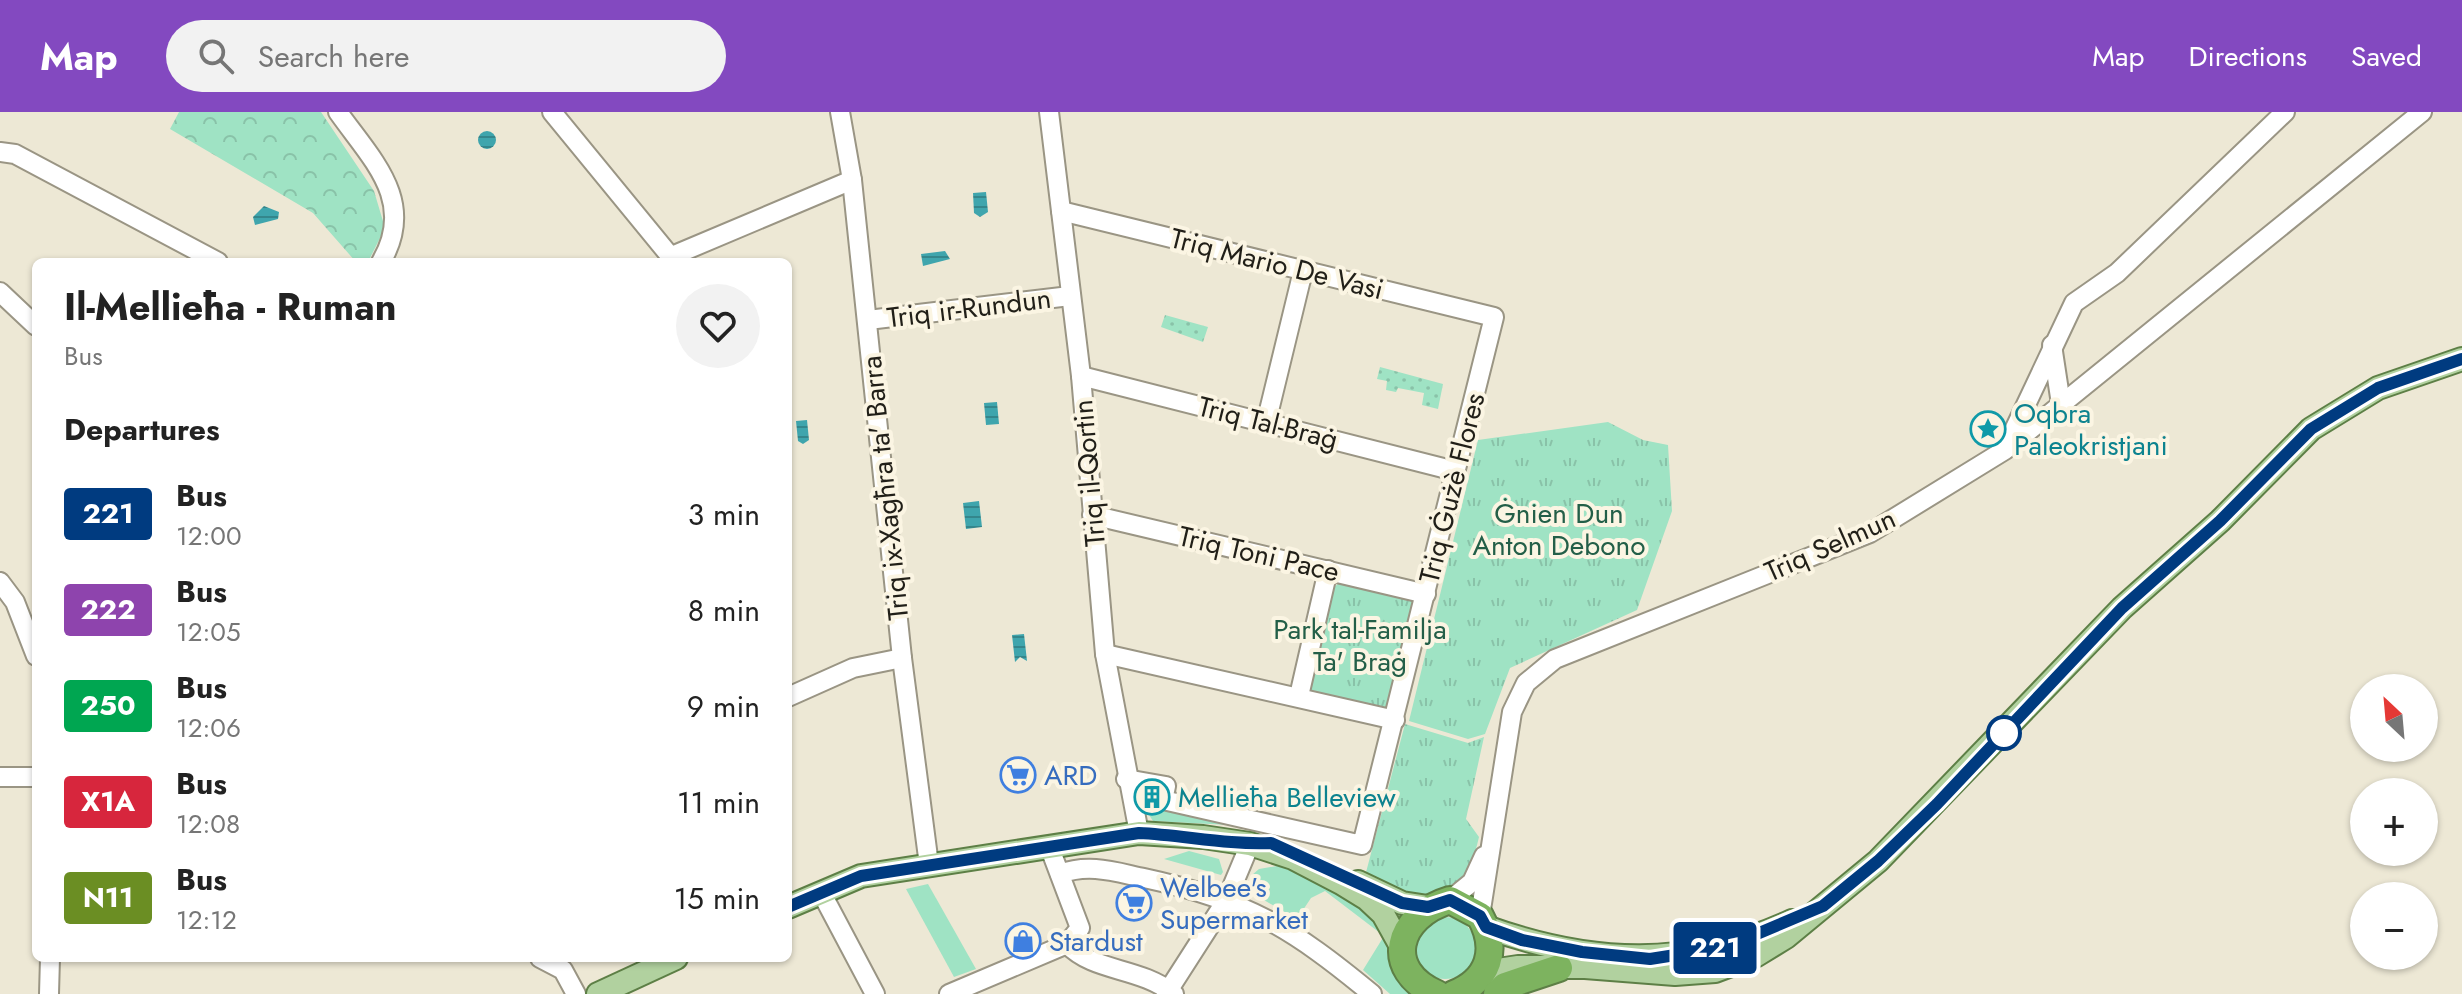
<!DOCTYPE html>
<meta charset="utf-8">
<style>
body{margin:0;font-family:Jost,sans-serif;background:#f2f2f2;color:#222;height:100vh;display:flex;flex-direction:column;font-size:30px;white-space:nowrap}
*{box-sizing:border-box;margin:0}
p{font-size:26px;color:#767676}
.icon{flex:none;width:44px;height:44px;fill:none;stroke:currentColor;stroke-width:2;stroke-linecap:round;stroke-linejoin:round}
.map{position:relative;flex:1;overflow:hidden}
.details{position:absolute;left:32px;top:146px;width:760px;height:704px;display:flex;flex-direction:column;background:#fff;border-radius:12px;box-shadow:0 2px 6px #0004}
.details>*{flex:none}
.badge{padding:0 16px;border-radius:6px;font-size:28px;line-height:52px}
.needle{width:52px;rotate:334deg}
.fabs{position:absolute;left:2350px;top:562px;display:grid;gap:16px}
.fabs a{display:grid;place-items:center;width:88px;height:88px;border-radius:50%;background:#fff;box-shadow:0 2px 6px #0004;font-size:40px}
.map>.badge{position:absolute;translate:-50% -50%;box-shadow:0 0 0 4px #fff}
h2{padding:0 32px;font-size:30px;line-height:72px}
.round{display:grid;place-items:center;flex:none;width:84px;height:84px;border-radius:42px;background:#f2f2f2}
.head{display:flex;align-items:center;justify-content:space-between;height:136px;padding:0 32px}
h1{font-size:38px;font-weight:700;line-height:60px}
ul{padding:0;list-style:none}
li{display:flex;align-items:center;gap:24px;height:96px;padding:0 32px}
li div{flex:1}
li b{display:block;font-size:30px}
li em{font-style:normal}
li .badge{min-width:88px;font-weight:700;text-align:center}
header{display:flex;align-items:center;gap:48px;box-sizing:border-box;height:112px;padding:0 40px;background:#8349c0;color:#fff}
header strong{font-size:38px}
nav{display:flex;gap:44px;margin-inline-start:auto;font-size:28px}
.search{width:560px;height:72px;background:#f2f2f2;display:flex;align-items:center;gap:20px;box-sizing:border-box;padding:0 28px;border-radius:44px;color:#767676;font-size:30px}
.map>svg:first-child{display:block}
.grass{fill:#9fe3c4}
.forest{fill:url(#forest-crowns)}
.park{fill:url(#park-tufts)}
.garden{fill:url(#garden-dots)}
.water{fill:url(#water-rules)}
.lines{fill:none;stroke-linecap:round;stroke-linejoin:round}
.minor-casing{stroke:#9a9584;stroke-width:22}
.major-casing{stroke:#5d7f46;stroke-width:26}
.highway-casing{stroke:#5d7f46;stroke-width:30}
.minor{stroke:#fff;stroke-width:18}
.major{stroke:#b1d19f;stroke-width:22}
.highway{stroke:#7db35f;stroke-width:26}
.line-casing{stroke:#fff;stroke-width:18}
.line{stroke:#003b80;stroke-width:12}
.stop-dot{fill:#fff;stroke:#003b80;stroke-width:4}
.labels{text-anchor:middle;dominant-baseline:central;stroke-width:8;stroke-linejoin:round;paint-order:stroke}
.street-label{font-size:28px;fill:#211f18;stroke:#fbf5e3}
.culture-label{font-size:28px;fill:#0d838f;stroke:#fbf5e3;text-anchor:start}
.park-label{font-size:28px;fill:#235f48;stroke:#fbf5e3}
.shop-label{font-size:28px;fill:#366cbe;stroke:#fbf5e3;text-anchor:start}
</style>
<header>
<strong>Map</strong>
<div class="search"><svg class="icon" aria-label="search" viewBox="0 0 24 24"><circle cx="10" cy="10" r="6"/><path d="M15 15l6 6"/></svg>Search here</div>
<nav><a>Map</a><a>Directions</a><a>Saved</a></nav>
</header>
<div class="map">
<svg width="2462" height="882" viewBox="0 0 2462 882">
<defs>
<pattern id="forest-crowns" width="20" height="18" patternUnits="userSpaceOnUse" patternTransform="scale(2)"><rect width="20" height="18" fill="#9fe3c4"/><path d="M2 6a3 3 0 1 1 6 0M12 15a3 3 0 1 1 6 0" fill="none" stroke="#89c2a8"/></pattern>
<pattern id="park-tufts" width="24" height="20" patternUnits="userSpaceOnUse" patternTransform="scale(2)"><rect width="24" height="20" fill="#9fe3c4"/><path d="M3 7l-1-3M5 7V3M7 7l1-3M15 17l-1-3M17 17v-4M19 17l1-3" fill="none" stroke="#89c2a8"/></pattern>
<pattern id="garden-dots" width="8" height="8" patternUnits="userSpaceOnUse" patternTransform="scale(2)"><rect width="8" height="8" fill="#9fe3c4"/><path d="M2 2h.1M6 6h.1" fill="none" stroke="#89c2a8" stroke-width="1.8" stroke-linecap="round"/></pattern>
<pattern id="water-rules" width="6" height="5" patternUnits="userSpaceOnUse" patternTransform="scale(2)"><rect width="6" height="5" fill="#3fa5ad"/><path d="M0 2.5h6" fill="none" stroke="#34868c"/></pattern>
</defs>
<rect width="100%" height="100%" fill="#ede8d5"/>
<g class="grass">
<path d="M 1140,689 L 1213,705 L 1229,713 L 1153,709 Z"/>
<path d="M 1189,739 L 1219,747 L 1223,760 L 1221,763 L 1164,747 Z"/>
<path d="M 1277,754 C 1312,759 1370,786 1387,818 C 1397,838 1403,861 1411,882 L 1390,882 L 1363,858 L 1384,824 L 1325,779 L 1311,786 L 1297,807 L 1257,784 L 1252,776 L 1252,763 L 1259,757 Z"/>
<path d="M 928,772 L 976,857 L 954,865 L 906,777 Z"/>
<circle cx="1445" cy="836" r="31"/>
</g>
<path class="forest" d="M 179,0 L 321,0 L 374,79 L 385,116 L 368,150 L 356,150 L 313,101 L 170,17 Z"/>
<g class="park">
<path d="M 1608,310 L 1643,328 L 1668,333 L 1672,399 L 1637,498 L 1510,556 L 1485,622 L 1468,627 L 1409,609 L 1478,328 Z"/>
<path d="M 1343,468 L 1415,485 L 1388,601 L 1305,582 L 1329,479 Z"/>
<path d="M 1405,612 L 1468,631 L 1484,625 L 1466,707 L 1479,725 C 1462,801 1423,789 1364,768 Z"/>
</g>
<g class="garden">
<path d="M 1165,203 L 1208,215 L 1203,230 L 1161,215 Z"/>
<path d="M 1380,255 L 1443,272 L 1438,297 L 1422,293 L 1424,281 L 1398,276 L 1396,280 L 1386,278 L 1387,269 L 1377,267 Z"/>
</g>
<g class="water">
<circle cx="487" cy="28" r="9"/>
<path d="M 986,80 L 988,100 L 980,105 L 974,101 L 973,81 Z"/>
<path d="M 264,94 L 279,100 L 278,107 L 255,113 L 253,105 Z"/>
<path d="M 945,139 L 950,147 L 923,154 L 921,142 Z"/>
<path d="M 997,290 L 999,312 L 986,313 L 984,291 Z"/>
<path d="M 807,308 L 809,328 L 803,332 L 798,329 L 796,309 Z"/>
<path d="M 979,389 L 982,415 L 966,417 L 963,391 Z"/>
<path d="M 1024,522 L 1027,549 L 1020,545 L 1015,550 L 1012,523 Z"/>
</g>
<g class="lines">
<defs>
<g id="minor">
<path d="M 338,0 C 372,48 417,89 381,150"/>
<path d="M 552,0 L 675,150"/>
<path d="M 840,0 L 852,68 L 902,546 L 929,753"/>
<path d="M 1049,0 L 1081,264 L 1105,542 L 1139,721"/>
<path d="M 0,40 L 15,42 L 218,150"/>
<path d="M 1061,99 L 1494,205 L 1362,733 L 1163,688 L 1166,674 L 1126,667"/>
<path d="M 672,144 L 852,68"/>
<path d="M 0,180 L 36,214"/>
<path d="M 868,208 L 1070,184"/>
<path d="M 2052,233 L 2061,292"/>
<path d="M 1081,264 L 1455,359"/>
<path d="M 1266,311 L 1303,159"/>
<path d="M 2006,335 L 2074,191 L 2117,161 L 2285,0"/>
<path d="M 1092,403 L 1426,482"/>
<path d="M 0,470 L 15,490 L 36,544"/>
<path d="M 1105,542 L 1395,608"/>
<path d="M 1299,584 L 1328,458"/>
<path d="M 788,585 L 853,556 L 902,546"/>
<path d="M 0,665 L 36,665"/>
<path d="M 1060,762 C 1089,751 1115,760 1144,766 C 1247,788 1292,816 1372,882"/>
<path d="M 821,780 L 875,882"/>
<path d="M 1450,788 L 1472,770 L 1484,744"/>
<path d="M 1480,804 L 1512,600 L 1526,571 L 1555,547 L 1870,421 L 2005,338 L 2422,0"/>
<path d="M 1067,832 C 1095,861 1138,854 1174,882"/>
<path d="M 540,846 L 563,858 L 576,882"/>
<path d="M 49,882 L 50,846"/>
<path d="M 949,882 L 1067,832 L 1080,816 L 1049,734"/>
<path d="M 1166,882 L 1227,787 L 1250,732"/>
</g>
<g id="major">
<path d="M 1358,770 L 1402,791 L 1428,795"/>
<path d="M 788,795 L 861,764 L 1139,721 L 1203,725 L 1250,732 L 1293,746 L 1341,771 L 1367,787 L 1383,802 L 1403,838"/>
<path d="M 1486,815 C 1592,853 1688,857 1792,809"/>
<path d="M 1485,860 L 1518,855 L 1585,855 L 1675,862 L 1715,859 L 1755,844 L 1786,825 L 1878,749 L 2122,496 L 2220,409 L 2311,317 L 2378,276 L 2462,247"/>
<path d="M 598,882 L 676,846"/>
</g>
<g id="highway">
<path d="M 1437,882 C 1382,858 1396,804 1450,788 L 1480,804 C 1499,838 1489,868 1454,882"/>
<path d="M 1497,882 L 1505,874 L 1559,856"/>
</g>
</defs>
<use href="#minor" class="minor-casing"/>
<use href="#major" class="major-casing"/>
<use href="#highway" class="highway-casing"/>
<use href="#minor" class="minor"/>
<use href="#major" class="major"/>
<use href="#highway" class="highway"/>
</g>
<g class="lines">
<defs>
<path id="line" d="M 788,795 L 861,764 L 1139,721 C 1183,723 1227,733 1271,731 L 1402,791 L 1428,795 L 1450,788 L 1480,804 L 1486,815 L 1522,828 L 1582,840 L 1650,847 L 1726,835 L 1823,794 L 1878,749 L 1937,692 L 2122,496 L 2220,409 L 2311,317 L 2378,276 L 2462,247"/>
</defs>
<use href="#line" class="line-casing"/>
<use href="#line" class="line"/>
</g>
<defs>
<symbol id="sight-ring" viewBox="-11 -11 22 22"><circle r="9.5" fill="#fbf5e3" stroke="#0f9aa8" stroke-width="1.5"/><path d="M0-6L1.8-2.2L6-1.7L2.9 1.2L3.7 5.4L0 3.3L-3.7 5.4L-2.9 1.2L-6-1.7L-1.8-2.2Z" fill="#0f9aa8"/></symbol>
<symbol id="supermarket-ring" viewBox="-11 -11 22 22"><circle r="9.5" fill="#fbf5e3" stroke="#3f7fe0" stroke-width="1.5"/><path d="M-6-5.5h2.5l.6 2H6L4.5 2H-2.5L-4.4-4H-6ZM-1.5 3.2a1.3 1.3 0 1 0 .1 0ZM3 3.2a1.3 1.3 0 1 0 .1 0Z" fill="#3f7fe0"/></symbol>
<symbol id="building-ring" viewBox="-11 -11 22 22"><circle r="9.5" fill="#fbf5e3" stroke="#0f9aa8" stroke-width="1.5"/><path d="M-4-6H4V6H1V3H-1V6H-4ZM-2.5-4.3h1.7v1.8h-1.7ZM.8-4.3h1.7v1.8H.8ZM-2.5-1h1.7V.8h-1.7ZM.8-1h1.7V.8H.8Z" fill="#0f9aa8"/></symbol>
<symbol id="shop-ring" viewBox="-11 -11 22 22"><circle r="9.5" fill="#fbf5e3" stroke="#3f7fe0" stroke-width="1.5"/><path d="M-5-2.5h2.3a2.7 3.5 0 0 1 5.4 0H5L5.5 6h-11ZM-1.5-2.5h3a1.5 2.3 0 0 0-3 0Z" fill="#3f7fe0"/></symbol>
</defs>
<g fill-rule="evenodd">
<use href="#sight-ring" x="1968" y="297" width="40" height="40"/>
<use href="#supermarket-ring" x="998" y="643" width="40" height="40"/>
<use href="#building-ring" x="1132" y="665" width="40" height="40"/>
<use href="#supermarket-ring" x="1114" y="771" width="40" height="40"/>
<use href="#shop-ring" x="1003" y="809" width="40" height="40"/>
</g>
<circle class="stop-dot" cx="2004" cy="621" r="16"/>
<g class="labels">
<g class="street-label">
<text transform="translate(1277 152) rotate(14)">Triq Mario De Vasi</text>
<text transform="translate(969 196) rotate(-7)">Triq ir-Rundun</text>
<text transform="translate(1268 311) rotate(14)">Triq Tal-Braġ</text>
<text transform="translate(1089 361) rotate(-95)">Triq il-Qortin</text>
<text transform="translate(885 376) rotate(-96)">Triq ix-Xagħra ta' Barra</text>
<text transform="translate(1452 376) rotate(-76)">Triq Ġużè Flores</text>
<text transform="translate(1830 433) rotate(-24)">Triq Selmun</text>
<text transform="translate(1259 442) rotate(13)">Triq Toni Pace</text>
</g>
<g class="culture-label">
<text x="2014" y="301">Oqbra<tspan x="2014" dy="32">Paleokristjani</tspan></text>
<text x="1178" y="685">Mellieħa Belleview</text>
</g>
<g class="park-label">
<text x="1559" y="401">Ġnien Dun<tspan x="1559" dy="32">Anton Debono</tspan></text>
<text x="1360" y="517">Park tal-Familja<tspan x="1360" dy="32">Ta' Braġ</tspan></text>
</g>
<g class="shop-label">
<text x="1044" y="663">ARD</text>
<text x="1160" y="775">Welbee's<tspan x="1160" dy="32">Supermarket</tspan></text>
<text x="1049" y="829">Stardust</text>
</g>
</g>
</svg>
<div class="fabs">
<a><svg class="needle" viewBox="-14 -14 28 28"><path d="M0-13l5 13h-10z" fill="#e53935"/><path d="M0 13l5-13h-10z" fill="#767676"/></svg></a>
<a>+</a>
<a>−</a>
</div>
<b class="badge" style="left:1715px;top:836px;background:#003b80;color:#fff">221</b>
<section class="details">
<div class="head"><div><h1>Il-Mellieħa - Ruman</h1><p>Bus</p></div><a class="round"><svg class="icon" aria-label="heart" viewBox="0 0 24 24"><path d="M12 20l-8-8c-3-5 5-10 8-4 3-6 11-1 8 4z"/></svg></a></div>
<h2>Departures</h2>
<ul>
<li><span class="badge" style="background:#003b80;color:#fff">221</span><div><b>Bus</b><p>12:00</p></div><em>3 min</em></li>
<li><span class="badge" style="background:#8e44ad;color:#fff">222</span><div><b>Bus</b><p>12:05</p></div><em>8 min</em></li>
<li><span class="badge" style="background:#00a651;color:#fff">250</span><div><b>Bus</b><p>12:06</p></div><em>9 min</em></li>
<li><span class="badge" style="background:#d7263d;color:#fff">X1A</span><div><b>Bus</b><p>12:08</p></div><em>11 min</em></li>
<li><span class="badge" style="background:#6b8e23;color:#fff">N11</span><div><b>Bus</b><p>12:12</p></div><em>15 min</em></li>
</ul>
</section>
</div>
